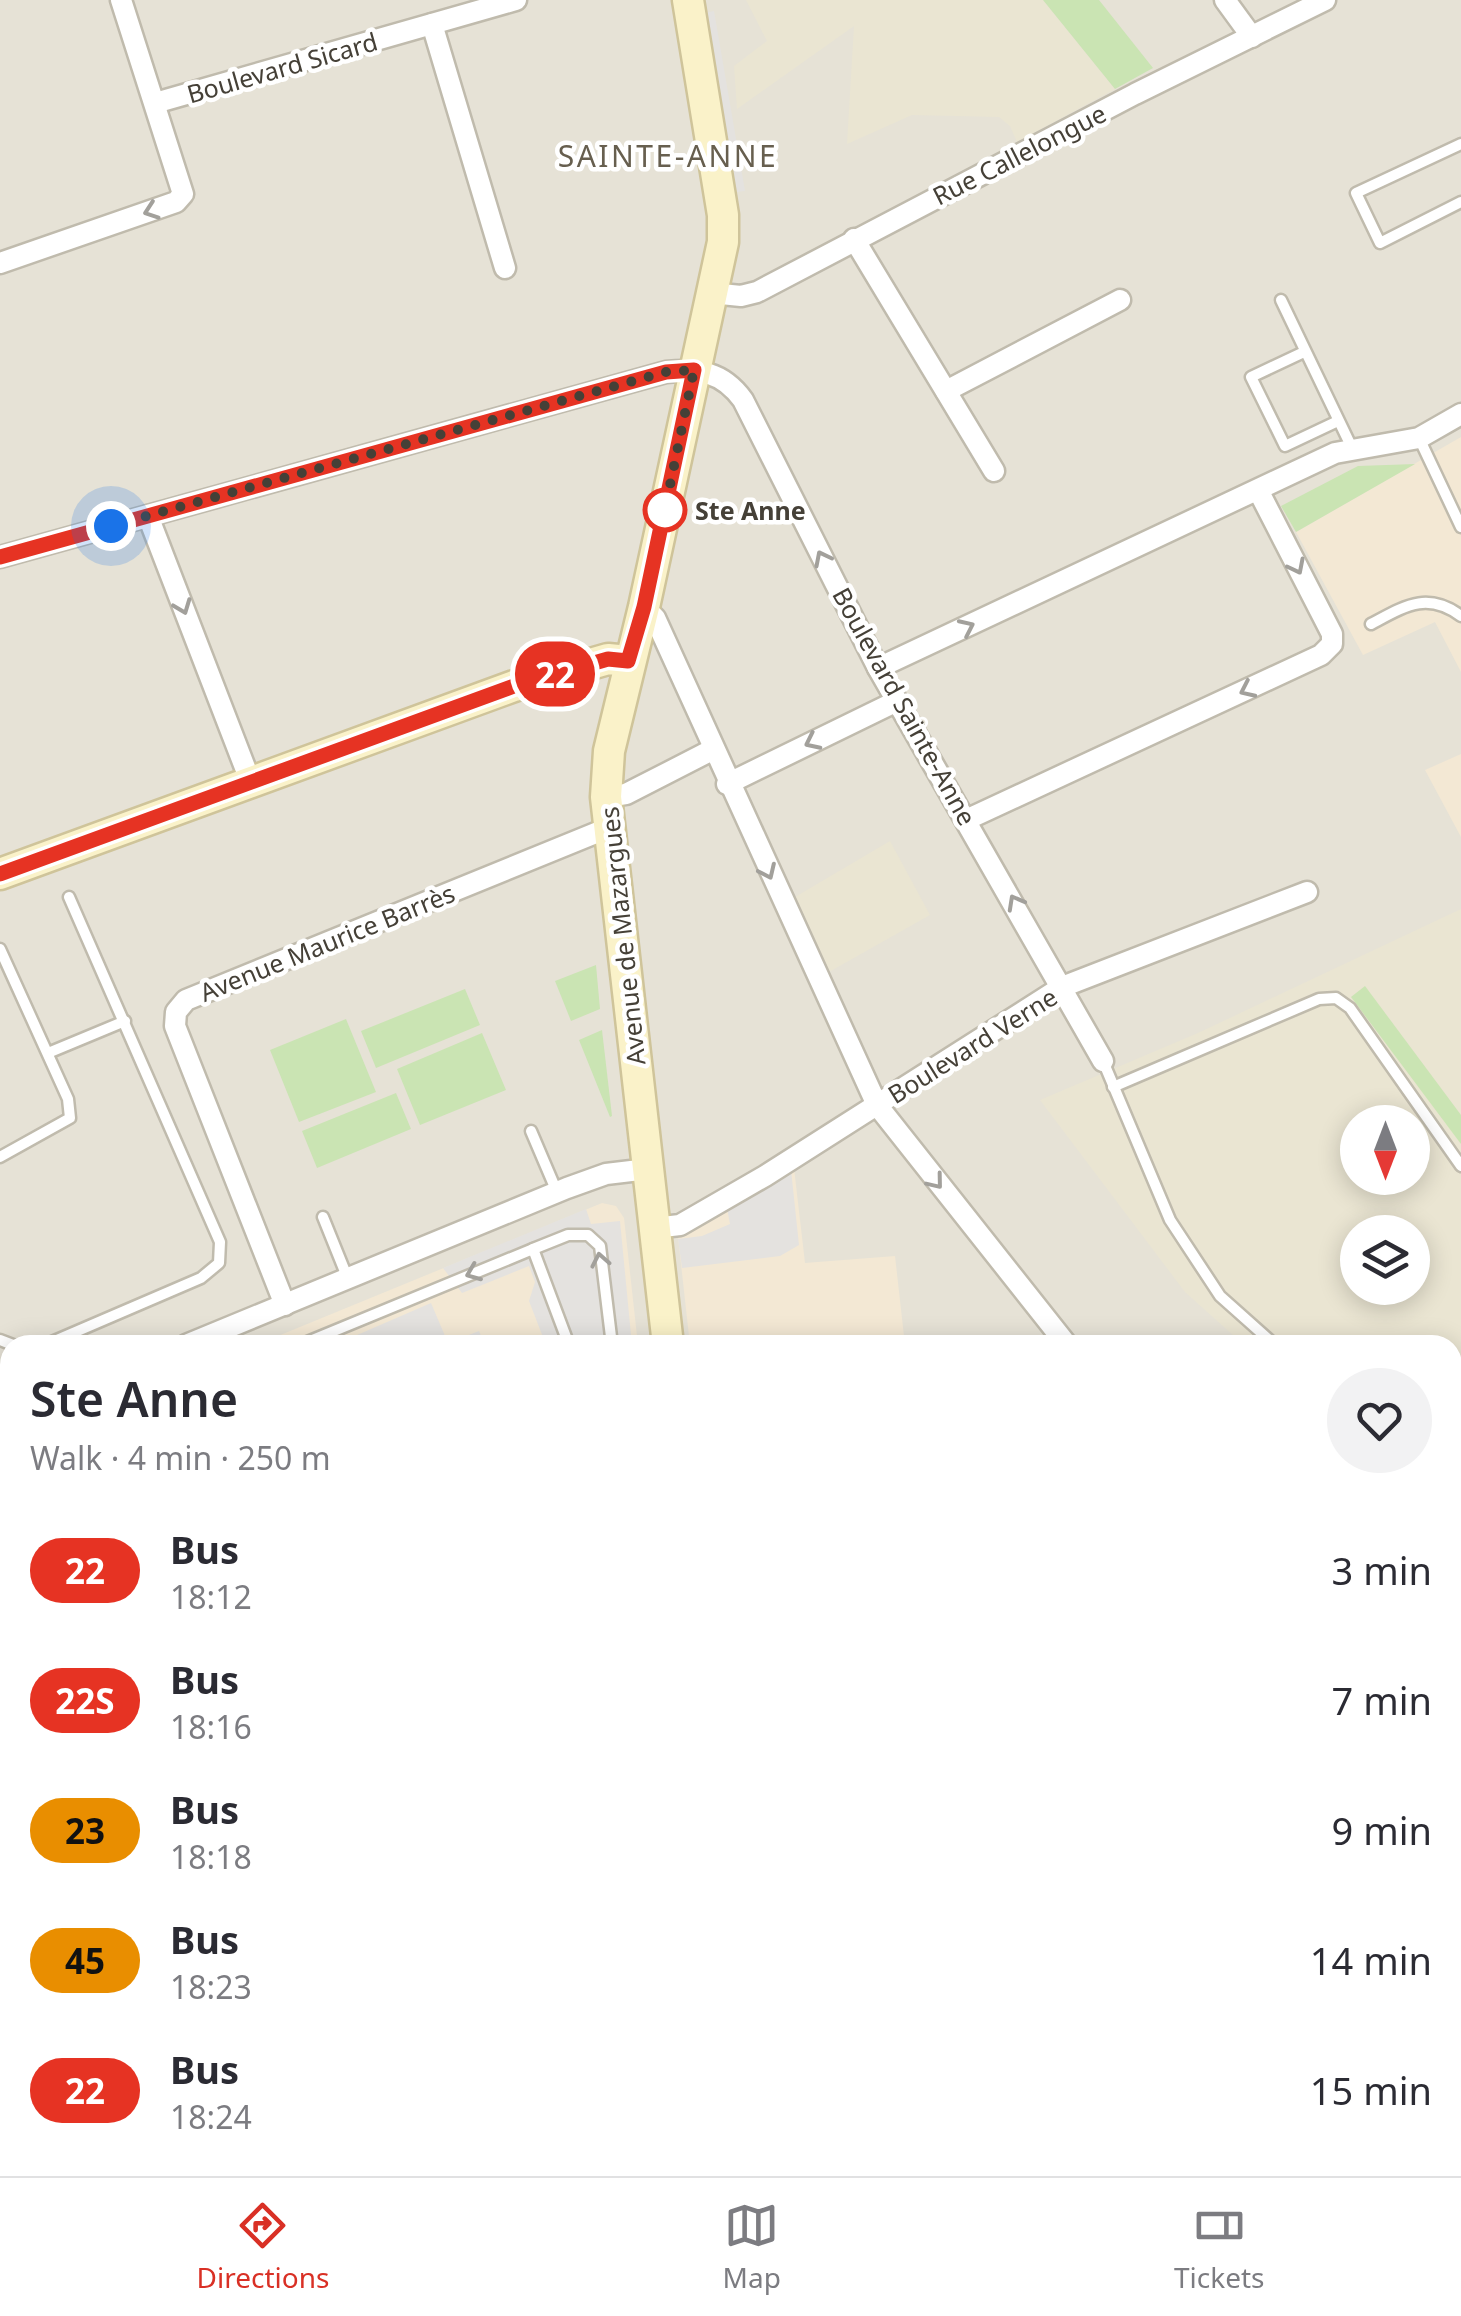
<!DOCTYPE html>
<meta charset="utf-8">
<style>
body{margin:0;font-family:"Noto Sans",sans-serif;background:#f2f2f3;color:#2b2b33;height:100vh;display:flex;flex-direction:column;font-size:38px;white-space:nowrap}
*{box-sizing:border-box;margin:0}
p{font-size:32px;color:#7c7c81}
.icon{flex:none;width:55px;height:55px;fill:none;stroke:currentColor;stroke-width:2;stroke-linecap:round;stroke-linejoin:round}
.map{position:relative;flex:1;overflow:hidden}
.sheet{position:absolute;left:0px;top:1335px;width:1462px;height:842px;display:flex;flex-direction:column;background:#fff;border-radius:30px 30px 0 0;box-shadow:0 5px 25px #0003}
.sheet>*{flex:none}
.badge{padding:0 20px;border-radius:32px;font-size:35px;line-height:65px}
.needle{width:65px;rotate:180deg}
.fabs{position:absolute;left:1340px;top:1105px;display:grid;gap:20px}
.fabs a{display:grid;place-items:center;width:90px;height:90px;border-radius:50%;background:#fff;box-shadow:0 5px 25px #0003;font-size:50px}
.you{position:absolute;width:50px;height:50px;margin:-25px;border:8px solid #fff;border-radius:50%;background:#1a73e8;box-shadow:0 0 0 15px #1a73e833}
.map>.badge{position:absolute;translate:-50% -50%;box-shadow:0 0 0 5px #fff}
.round{display:grid;place-items:center;flex:none;width:105px;height:105px;border-radius:52px;background:#f2f2f3}
.headline{display:flex;align-items:center;justify-content:space-between;height:170px;padding:0 30px}
h1{font-size:48px;font-weight:600;line-height:75px}
ul{padding:0;list-style:none}
li{display:flex;align-items:center;gap:30px;height:130px;padding:0 30px}
li div{flex:1}
li b{display:block;font-size:38px}
li em{font-style:normal}
li .badge{min-width:110px;font-weight:700;text-align:center}
.dock{display:flex;justify-content:space-around;align-items:center;height:140px;border-top:2px solid #e1e1e2;background:#fff;font-size:28px;color:#7c7c81}
.dock a{display:grid;justify-items:center;gap:5px}
.dock .on{color:#d93025}
.map>svg:first-child{display:block}
.residential{fill:#e6e2d6;fill-rule:evenodd}
.commercial{fill:#f3e8d4}
.education{fill:#eae5d2;fill-rule:evenodd}
.green{fill:#cae4b3}
.parking{fill:#e4e2df}
.lines{fill:none;stroke-linecap:round;stroke-linejoin:round}
.lane-casing{stroke:#c0bbad;stroke-width:15}
.street-casing{stroke:#c0bbad;stroke-width:25}
.secondary-casing{stroke:#cfc49a;stroke-width:35}
.lane{stroke:#fff;stroke-width:10}
.street{stroke:#fff;stroke-width:20}
.secondary{stroke:#faf2c9;stroke-width:30}
.oneway{stroke:#a2a09b}
.line-casing{stroke:#fff;stroke-width:22}
.line{stroke:#e63323;stroke-width:15}
.walk{stroke:#454037;stroke-width:10;stroke-dasharray:0 18}
.stop-dot{fill:#fff;stroke:#e63323;stroke-width:5}
.labels{text-anchor:middle;dominant-baseline:central;stroke-width:9;stroke-linejoin:round;paint-order:stroke}
.street-label{font-size:25px;fill:#454037;stroke:#fff}
.stop-label{font-size:25px;font-weight:bold;fill:#454037;stroke:#fff;text-anchor:start}
.quarter-label{font-size:30px;letter-spacing:2.5px;fill:#675f4f;stroke:#fff}
</style>
<div class="map">
<svg width="1461" height="2176" viewBox="0 0 1461 2176">
<rect width="100%" height="100%" fill="#f2f0e7"/>
<path class="residential" d="M 0,0 L 1461,0 L 1461,2176 L 0,2176 ZM 1358,1122 L 1412,1122 L 1412,1178 L 1358,1178 ZM 1358,1232 L 1412,1232 L 1412,1288 L 1358,1288 ZM 10,1345 L 1452,1345 L 1452,2168 L 10,2168 Z"/>
<g class="commercial">
<path d="M 1461,437 L 1461,672 L 1435,622 L 1363,655 L 1296,532 Z"/>
<path d="M 1461,754 L 1461,837 L 1425,770 Z"/>
<path d="M 794,1168 L 805,1263 L 895,1256 L 905,1345 L 690,1345 L 678,1237 Z"/>
<path d="M 602,1203 L 616,1206 L 624,1218 L 638,1345 L 256,1345 Z"/>
<path d="M 593,2168 L 838,2168 L 840,2176 L 577,2176 Z"/>
</g>
<g class="education">
<path d="M 746,0 L 1043,0 L 1115,89 L 1017,142 L 1010,126 L 999,117 L 912,115 L 847,144 L 854,26 L 737,109 L 734,66 L 767,41 Z"/>
<path d="M 890,841 L 930,915 L 829,972 L 795,897 Z"/>
<path d="M 1461,909 L 1461,1537 L 1452,1529 L 1452,1345 L 1244,1345 L 1185,1292 L 1040,1100 L 1198,1033 ZM 1358,1122 L 1412,1122 L 1412,1178 L 1358,1178 ZM 1358,1232 L 1412,1232 L 1412,1288 L 1358,1288 Z"/>
</g>
<g class="green">
<path d="M 1043,0 L 1099,0 L 1153,68 L 1115,89 Z"/>
<path d="M 1415,464 L 1296,532 L 1281,506 L 1358,466 Z"/>
<path d="M 596,965 L 600,1009 L 571,1021 L 555,981 Z"/>
<path d="M 1365,986 L 1461,1115 L 1461,1144 L 1351,997 Z"/>
<path d="M 465,989 L 480,1025 L 376,1068 L 361,1031 Z"/>
<path d="M 346,1019 L 376,1092 L 299,1122 L 270,1050 Z"/>
<path d="M 602,1030 L 612,1116 L 610,1117 L 579,1040 Z"/>
<path d="M 482,1033 L 506,1090 L 420,1125 L 397,1069 Z"/>
<path d="M 396,1093 L 411,1129 L 317,1168 L 302,1131 Z"/>
<path d="M 10,1694 L 10,2168 L 407,2168 L 412,2176 L 0,2176 L 0,1698 Z"/>
<path d="M 1201,2168 L 1324,2168 L 1317,2176 L 1198,2176 Z"/>
</g>
<g class="parking">
<path d="M 714,11 L 745,191 L 729,193 L 700,14 Z"/>
<path d="M 791,1170 L 799,1245 L 780,1256 L 682,1268 L 678,1239 L 702,1236 L 730,1224 L 727,1208 Z"/>
<path d="M 586,1209 L 591,1224 L 620,1221 L 632,1345 L 546,1345 L 529,1301 L 535,1282 L 529,1266 L 462,1293 L 443,1268 Z"/>
<path d="M 431,1303 L 448,1343 L 479,1331 L 485,1345 L 334,1345 Z"/>
<path d="M 179,2168 L 320,2168 L 326,2173 L 332,2168 L 414,2168 L 418,2176 L 179,2176 Z"/>
</g>
<g class="lines">
<defs>
<g id="lane">
<path d="M 1461,144 L 1356,193 L 1380,243 L 1461,202"/>
<path d="M 1281,300 L 1352,448"/>
<path d="M 1304,352 L 1251,377 L 1285,446 L 1338,421"/>
<path d="M 1419,438 L 1461,527"/>
<path d="M 1371,624 C 1405,606 1427,591 1461,616"/>
<path d="M 0,949 L 68,1099 L 70,1118 L 0,1157"/>
<path d="M 48,1053 L 125,1021"/>
<path d="M 1103,1061 L 1170,1220 L 1220,1296 L 1275,1345"/>
<path d="M 1113,1087 L 1319,999 L 1336,998 L 1350,1008 L 1461,1166"/>
<path d="M 531,1131 L 557,1192"/>
<path d="M 323,1217 L 348,1279"/>
<path d="M 533,1249 L 568,1235 L 588,1235 L 600,1246 L 612,1345"/>
<path d="M 0,1340 L 13,1345"/>
<path d="M 45,1345 L 201,1278 L 219,1263 L 220,1242 L 69,897"/>
<path d="M 300,1345 L 533,1249 L 569,1345"/>
<path d="M 1452,1503 L 1461,1510"/>
<path d="M 1452,1874 L 1461,1883"/>
<path d="M 1452,1917 L 1461,1925"/>
<path d="M 1452,2154 L 1461,2160"/>
<path d="M 188,2168 L 188,2176"/>
<path d="M 302,2168 L 305,2176"/>
<path d="M 1154,2168 L 1174,2176"/>
<path d="M 997,2176 L 1016,2168"/>
</g>
<g id="street">
<path d="M 1225,0 L 1252,37"/>
<path d="M 432,24 L 505,268"/>
<path d="M 155,103 L 516,0"/>
<path d="M 854,239 L 994,471"/>
<path d="M 0,263 L 176,202 L 183,194 L 121,0"/>
<path d="M 711,293 L 741,296 L 757,292 L 1135,94 L 1325,0"/>
<path d="M 946,391 L 1120,300"/>
<path d="M 148,516 L 251,783"/>
<path d="M 0,557 L 666,372 C 699,369 722,371 743,400 L 878,668 L 1103,1061"/>
<path d="M 644,607 L 655,618 L 877,1105 L 1067,1345"/>
<path d="M 878,668 L 1335,453 L 1419,438 L 1461,414"/>
<path d="M 727,784 L 897,701"/>
<path d="M 606,797 L 626,794 L 712,750"/>
<path d="M 968,819 L 1321,655 L 1332,644 L 1332,634 L 1258,490"/>
<path d="M 654,1228 L 680,1225 L 765,1176 L 1062,987 L 1307,892"/>
<path d="M 285,1305 L 175,1026 L 176,1012 L 186,1000 L 608,828"/>
<path d="M 186,1345 L 567,1188 L 606,1174 L 648,1169"/>
<path d="M 0,1419 L 10,1415"/>
</g>
<g id="secondary">
<path d="M 0,874 L 514,686 L 608,659 L 628,661"/>
<path d="M 668,1345 L 606,797 L 609,751 L 644,607 L 723,242 L 723,215 L 688,0"/>
<path d="M 857,2168 L 859,2176"/>
</g>
</defs>
<use href="#lane" class="lane-casing"/>
<use href="#street" class="street-casing"/>
<use href="#secondary" class="secondary-casing"/>
<use href="#lane" class="lane"/>
<use href="#street" class="street"/>
<use href="#secondary" class="secondary"/>
</g>
<defs><path id="oneway-chevron" d="M-2-3.5L2.5 0L-2 3.5" fill="none" stroke-width="1.6" stroke-linecap="round" stroke-linejoin="round" transform="scale(2.5)"/></defs>
<g class="oneway">
<use href="#oneway-chevron" transform="translate(151 211) rotate(161)"/>
<use href="#oneway-chevron" transform="translate(822 558) rotate(-117)"/>
<use href="#oneway-chevron" transform="translate(1297 567) rotate(63)"/>
<use href="#oneway-chevron" transform="translate(183 607) rotate(69)"/>
<use href="#oneway-chevron" transform="translate(967 627) rotate(-25)"/>
<use href="#oneway-chevron" transform="translate(1247 690) rotate(155)"/>
<use href="#oneway-chevron" transform="translate(812 742) rotate(154)"/>
<use href="#oneway-chevron" transform="translate(768 872) rotate(65)"/>
<use href="#oneway-chevron" transform="translate(1015 902) rotate(-119)"/>
<use href="#oneway-chevron" transform="translate(936 1182) rotate(51)"/>
<use href="#oneway-chevron" transform="translate(600 1260) rotate(-101)"/>
<use href="#oneway-chevron" transform="translate(473 1273) rotate(158)"/>
</g>
<g class="lines">
<defs>
<path id="line" d="M 0,557 L 666,372 L 694,370 L 644,607 L 628,661 L 608,659 L 514,686 L 0,874"/>
</defs>
<use href="#line" class="line-casing"/>
<use href="#line" class="line"/>
<path class="walk" d="M 111,526 L 666,372 L 694,370 L 664,514 L 665,510"/>
</g>
<circle class="stop-dot" cx="665" cy="510" r="20"/>
<g class="labels">
<g class="street-label">
<text transform="translate(282 67) rotate(-16)">Boulevard Sicard</text>
<text transform="translate(1019 154) rotate(-27)">Rue Callelongue</text>
<text transform="translate(905 706) rotate(61)">Boulevard Sainte-Anne</text>
<text transform="translate(622 936) rotate(-96)">Avenue de Mazargues</text>
<text transform="translate(327 942) rotate(-22)">Avenue Maurice Barrès</text>
<text transform="translate(972 1045) rotate(-32)">Boulevard Verne</text>
</g>
<g class="stop-label">
<text x="695" y="510">Ste Anne</text>
</g>
<g class="quarter-label">
<text x="668" y="155">SAINTE-ANNE</text>
</g>
</g>
</svg>
<div class="fabs">
<a><svg class="needle" viewBox="-14 -14 28 28"><path d="M0-13l5 13h-10z" fill="#e53935"/><path d="M0 13l5-13h-10z" fill="#7c7c81"/></svg></a>
<a><svg class="icon" aria-label="layers" viewBox="0 0 24 24"><path d="M12 4l9 5-9 5-9-5zM3 14l9 5 9-5"/></svg></a>
</div>
<div class="you" style="left:111px;top:526px"></div>
<b class="badge" style="left:555px;top:674px;background:#e63323;color:#fff">22</b>
<section class="sheet">
<div class="headline"><div><h1>Ste Anne</h1><p>Walk · 4 min · 250 m</p></div><a class="round"><svg class="icon" aria-label="heart" viewBox="0 0 24 24"><path d="M12 20l-8-8c-3-5 5-10 8-4 3-6 11-1 8 4z"/></svg></a></div>
<ul>
<li><span class="badge" style="background:#e63323;color:#fff">22</span><div><b>Bus</b><p>18:12</p></div><em>3 min</em></li>
<li><span class="badge" style="background:#e63323;color:#fff">22S</span><div><b>Bus</b><p>18:16</p></div><em>7 min</em></li>
<li><span class="badge" style="background:#e98e00;color:#111">23</span><div><b>Bus</b><p>18:18</p></div><em>9 min</em></li>
<li><span class="badge" style="background:#e98e00;color:#111">45</span><div><b>Bus</b><p>18:23</p></div><em>14 min</em></li>
<li><span class="badge" style="background:#e63323;color:#fff">22</span><div><b>Bus</b><p>18:24</p></div><em>15 min</em></li>
</ul>
</section>
</div>
<nav class="dock">
<a class="on"><svg class="icon" aria-label="directions" viewBox="0 0 24 24"><path d="M12 3l9 9-9 9-9-9zM9 14v-3h6M13 9l2 2-2 2"/></svg>Directions</a>
<a><svg class="icon" aria-label="map" viewBox="0 0 24 24"><path d="M3 6l6-2 6 2 6-2v14l-6 2-6-2-6 2zM9 4v14M15 6v14"/></svg>Map</a>
<a><svg class="icon" aria-label="tickets" viewBox="0 0 24 24"><path d="M3 7h18v10H3zM15 7v10"/></svg>Tickets</a>
</nav>
